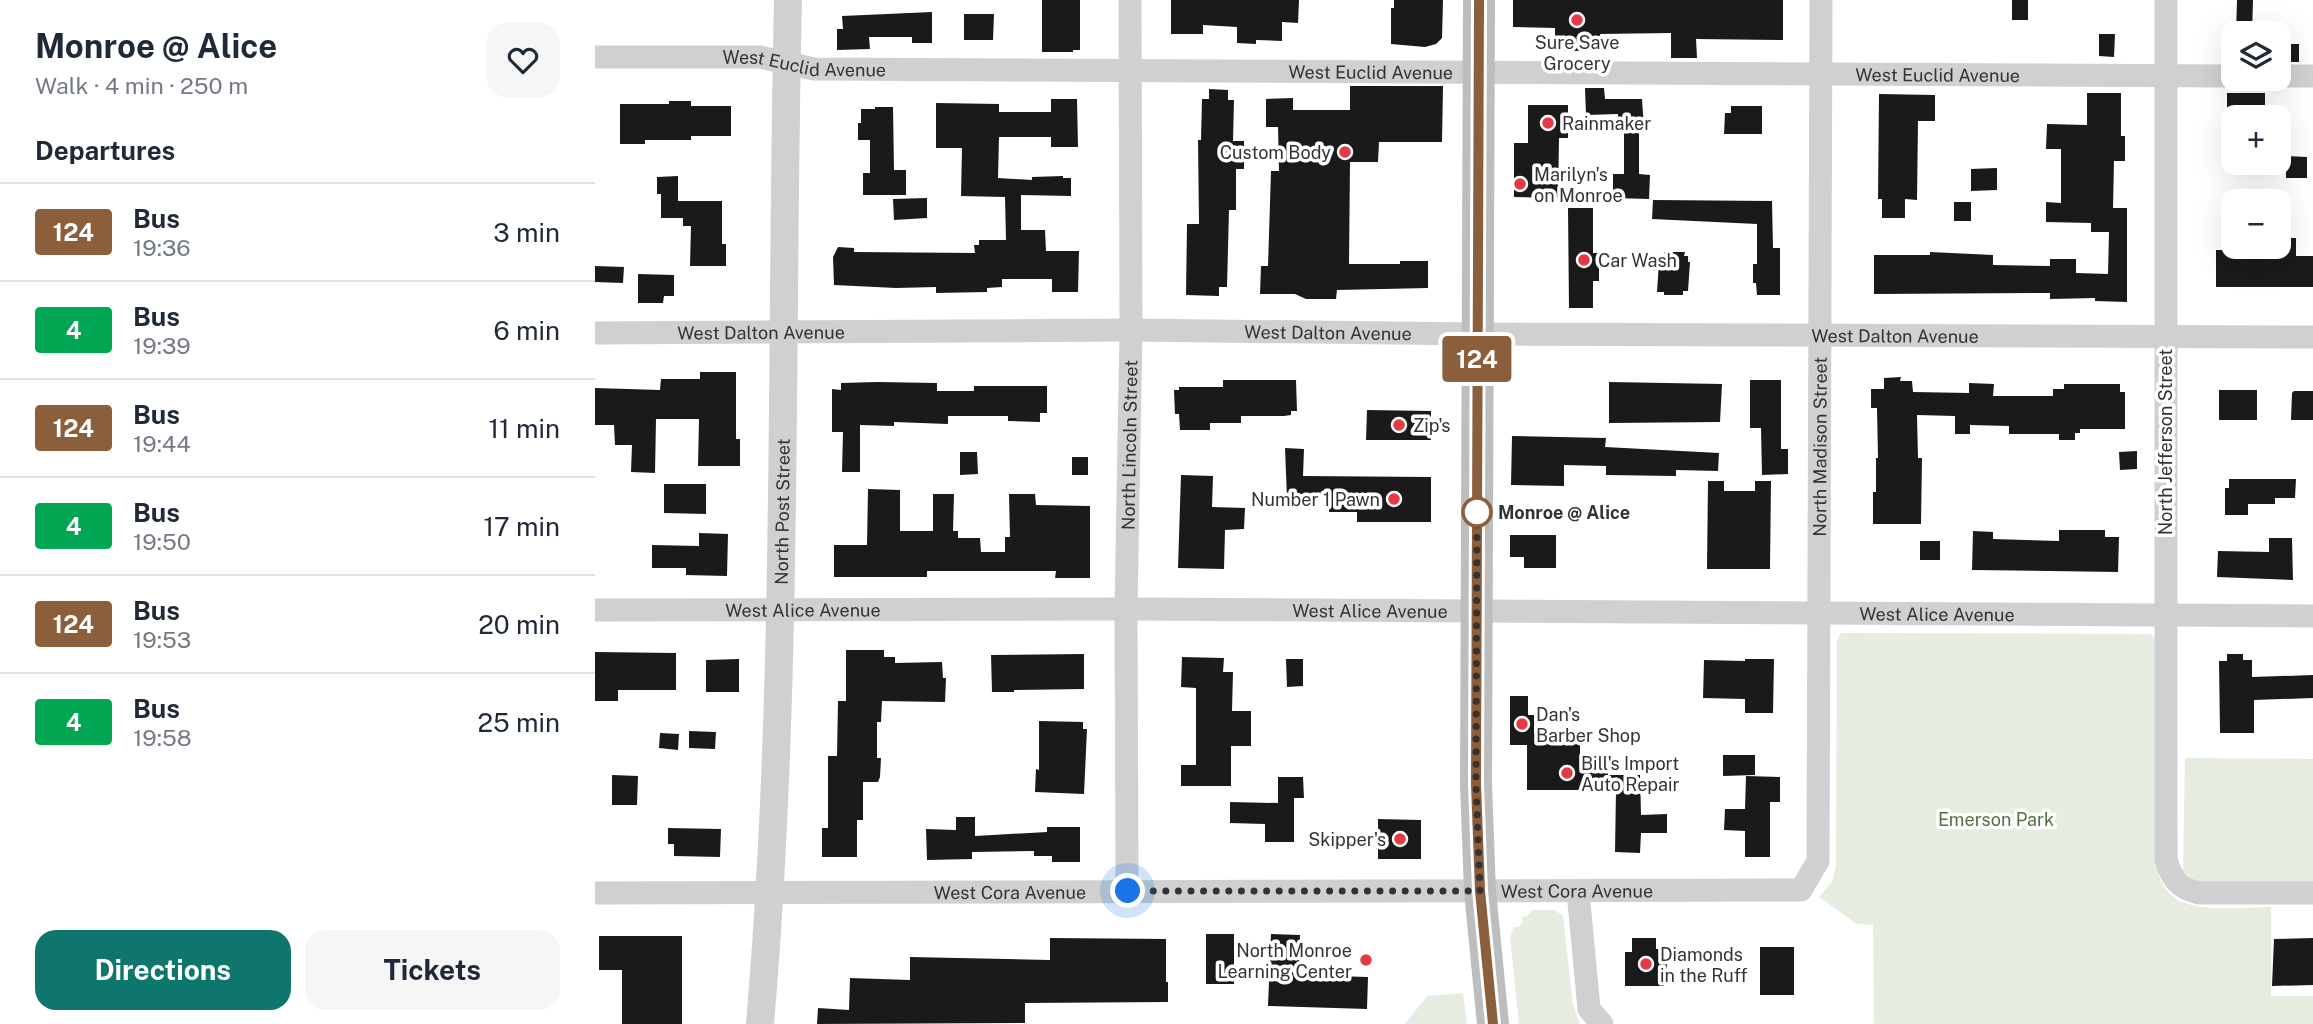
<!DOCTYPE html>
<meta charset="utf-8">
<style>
body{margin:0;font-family:"Public Sans",sans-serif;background:#f6f6f7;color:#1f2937;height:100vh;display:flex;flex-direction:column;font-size:26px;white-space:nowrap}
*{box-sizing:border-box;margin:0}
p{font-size:23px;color:#747a83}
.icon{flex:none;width:38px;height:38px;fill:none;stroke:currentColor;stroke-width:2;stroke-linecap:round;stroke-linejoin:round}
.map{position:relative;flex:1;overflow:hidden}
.drawer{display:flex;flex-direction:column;background:#fff;width:595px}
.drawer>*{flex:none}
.badge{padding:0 14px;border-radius:5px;font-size:24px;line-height:46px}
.tools{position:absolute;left:1626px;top:21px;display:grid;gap:14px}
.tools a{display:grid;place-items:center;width:70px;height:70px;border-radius:14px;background:#fff;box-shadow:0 7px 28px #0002;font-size:35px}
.you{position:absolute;width:35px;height:35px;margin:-18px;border:5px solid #fff;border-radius:50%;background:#1a73e8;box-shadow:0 0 0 10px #1a73e833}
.map>.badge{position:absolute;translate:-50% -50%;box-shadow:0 0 0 4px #fff}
h2{padding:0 35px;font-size:26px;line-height:63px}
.round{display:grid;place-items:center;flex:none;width:74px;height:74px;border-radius:21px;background:#f6f6f7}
.head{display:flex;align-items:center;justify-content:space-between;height:119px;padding:0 35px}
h1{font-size:33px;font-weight:700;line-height:52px}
.cta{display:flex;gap:14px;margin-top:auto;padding:14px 35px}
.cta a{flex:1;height:80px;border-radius:21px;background:#0f766e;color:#fff;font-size:28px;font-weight:700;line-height:80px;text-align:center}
.cta a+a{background:#f6f6f7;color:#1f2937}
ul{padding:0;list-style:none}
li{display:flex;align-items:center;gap:21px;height:98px;padding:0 35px;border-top:2px solid #e0e1e3}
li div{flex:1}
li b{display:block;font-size:26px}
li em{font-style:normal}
li .badge{min-width:77px;font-weight:700;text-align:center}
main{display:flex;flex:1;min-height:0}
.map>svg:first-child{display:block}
.green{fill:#e6ecdf}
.building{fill:#1a1a1a}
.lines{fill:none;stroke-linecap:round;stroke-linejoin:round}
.minor{stroke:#d0d0d0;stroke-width:23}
.tertiary{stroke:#d0d0d0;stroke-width:28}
.secondary{stroke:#bdbdbd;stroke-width:32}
.line-casing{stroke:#fff;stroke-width:16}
.line{stroke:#8b5e3c;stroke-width:10}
.walk{stroke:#333;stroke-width:7;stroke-dasharray:0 12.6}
.poi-dot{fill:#e63946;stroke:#fff;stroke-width:2.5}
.stop-dot{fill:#fff;stroke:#8b5e3c;stroke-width:3.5}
.labels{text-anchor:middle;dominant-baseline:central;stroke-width:7;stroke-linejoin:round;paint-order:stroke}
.poi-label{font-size:18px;fill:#333;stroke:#fff;text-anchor:start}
.street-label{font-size:18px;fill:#333;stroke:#fff}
.stop-label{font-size:18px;font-weight:bold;fill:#333;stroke:#fff;text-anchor:start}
.park-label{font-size:18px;fill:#56703f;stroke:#fff}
</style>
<main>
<section class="drawer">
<div class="head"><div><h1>Monroe @ Alice</h1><p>Walk · 4 min · 250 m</p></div><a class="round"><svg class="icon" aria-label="heart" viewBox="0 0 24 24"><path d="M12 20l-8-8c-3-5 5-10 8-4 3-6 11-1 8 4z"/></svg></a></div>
<h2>Departures</h2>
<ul>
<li><span class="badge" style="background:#8b5e3c;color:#fff">124</span><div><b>Bus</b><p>19:36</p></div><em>3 min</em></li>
<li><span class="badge" style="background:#00a651;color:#fff">4</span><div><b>Bus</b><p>19:39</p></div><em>6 min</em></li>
<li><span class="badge" style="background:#8b5e3c;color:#fff">124</span><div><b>Bus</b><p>19:44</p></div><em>11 min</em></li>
<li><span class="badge" style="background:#00a651;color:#fff">4</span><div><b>Bus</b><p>19:50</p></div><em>17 min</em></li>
<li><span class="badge" style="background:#8b5e3c;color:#fff">124</span><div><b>Bus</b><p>19:53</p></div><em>20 min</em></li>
<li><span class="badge" style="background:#00a651;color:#fff">4</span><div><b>Bus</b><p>19:58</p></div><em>25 min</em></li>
</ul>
<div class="cta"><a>Directions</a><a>Tickets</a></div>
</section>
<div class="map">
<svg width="1718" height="1024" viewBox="0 0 1718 1024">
<rect width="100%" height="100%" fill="#fff"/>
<g class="green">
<path d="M 1246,633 L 1556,634 L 1561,640 L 1561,861 C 1563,872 1565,883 1573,892 C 1593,915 1647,907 1676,907 L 1676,996 L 1718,996 L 1718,1024 L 1279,1024 L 1278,925 L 1262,924 L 1224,897 L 1237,882 L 1241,865 L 1242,641 Z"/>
<path d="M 1590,758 L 1718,759 L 1718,883 L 1610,884 L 1597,880 L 1588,870 Z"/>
<path d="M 937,910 L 960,910 L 968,916 L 978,1005 L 985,1024 L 924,1024 L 915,936 L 919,927 L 923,927 L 928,922 L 926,918 L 932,916 Z"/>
<path d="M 868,993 L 872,1024 L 810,1024 L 832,996 Z"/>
</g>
<g class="building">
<path d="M 447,0 L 485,0 L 485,50 L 478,50 L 478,52 L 447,52 Z"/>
<path d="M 576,0 L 704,0 L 703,23 L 687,22 L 687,41 L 661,40 L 661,44 L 642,43 L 642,27 L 608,25 L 608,34 L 576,34 Z"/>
<path d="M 799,0 L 848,0 L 847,38 L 841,44 L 830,47 L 796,44 L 796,8 L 799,8 Z"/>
<path d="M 918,0 L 1188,0 L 1188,40 L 1101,39 L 1102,58 L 1076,58 L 1076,33 L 1005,34 L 1005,40 L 997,40 L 997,51 L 969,51 L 969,41 L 960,41 L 960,28 L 918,27 Z"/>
<rect x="1417" y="0" width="16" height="20"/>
<path d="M 1642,0 L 1658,0 L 1657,33 L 1641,33 Z"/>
<path d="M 337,12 L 337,43 L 317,43 L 317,37 L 274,37 L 275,49 L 242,50 L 242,29 L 248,29 L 247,16 Z"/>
<path d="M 369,14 L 399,14 L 398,40 L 369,40 Z"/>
<path d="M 1504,34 L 1520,34 L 1519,57 L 1504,56 Z"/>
<rect x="1684" y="44" width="20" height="18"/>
<path d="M 755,86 L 848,86 L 847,142 L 784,142 L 783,162 L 755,162 L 754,264 L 805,264 L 805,261 L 833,261 L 833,288 L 742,290 L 741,299 L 711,299 L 700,294 L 665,294 L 666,266 L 673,266 L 676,171 L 684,171 L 683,127 L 671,127 L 671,99 L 698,98 L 698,110 L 755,110 Z"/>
<path d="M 990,88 L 1009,88 L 1010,99 L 1047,99 L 1049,129 L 1044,129 L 1044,174 L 1055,175 L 1054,199 L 1018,198 L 1018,174 L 1029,174 L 1029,129 L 1023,129 L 1023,114 L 991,115 Z"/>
<path d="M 614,89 L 633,90 L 633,100 L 639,100 L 638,141 L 649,141 L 649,169 L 641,169 L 641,210 L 634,210 L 632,287 L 624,287 L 624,296 L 591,295 L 592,224 L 604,224 L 603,140 L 606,140 L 607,99 L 614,99 Z"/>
<path d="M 1492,93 L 1526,93 L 1526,136 L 1530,136 L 1530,161 L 1519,161 L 1518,208 L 1532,208 L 1532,302 L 1500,301 L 1500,298 L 1455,299 L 1455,293 L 1279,294 L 1279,255 L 1335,255 L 1335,252 L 1398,255 L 1398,265 L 1455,266 L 1455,259 L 1481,259 L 1481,273 L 1513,274 L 1514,232 L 1496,232 L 1496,223 L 1451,222 L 1451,202 L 1466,203 L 1466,149 L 1451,149 L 1452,124 L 1492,125 Z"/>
<rect x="1632" y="93" width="38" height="24"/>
<path d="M 1284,94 L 1340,95 L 1340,121 L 1323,121 L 1322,200 L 1310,199 L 1310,218 L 1287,218 L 1287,199 L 1283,199 Z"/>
<path d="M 456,99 L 482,99 L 483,147 L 456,147 L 456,137 L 404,137 L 403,178 L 437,180 L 437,177 L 468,176 L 468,178 L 476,178 L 476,196 L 426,195 L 426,230 L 450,230 L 451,251 L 484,251 L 483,292 L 457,292 L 457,279 L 407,279 L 407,287 L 392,288 L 392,292 L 341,293 L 341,287 L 301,288 L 239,285 L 238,257 L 243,247 L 259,248 L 259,252 L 380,253 L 379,245 L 384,245 L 384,240 L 411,240 L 410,197 L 366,196 L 367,148 L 341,148 L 341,103 L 404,104 L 404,112 L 456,112 Z"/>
<path d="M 74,101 L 96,101 L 96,106 L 136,106 L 136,136 L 96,136 L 96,140 L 50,140 L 50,144 L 25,144 L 25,104 L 74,104 Z"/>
<path d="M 933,105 L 973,105 L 973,138 L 964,138 L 963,198 L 919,197 L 919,143 L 933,143 Z"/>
<path d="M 1136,106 L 1167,106 L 1167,134 L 1129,134 L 1130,113 L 1136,113 Z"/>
<path d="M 280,107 L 298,107 L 299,170 L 311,170 L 311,195 L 268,195 L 268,173 L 275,173 L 275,140 L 263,140 L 263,123 L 266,123 L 266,109 L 280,109 Z"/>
<path d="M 1691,156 L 1712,157 L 1712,178 L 1691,178 Z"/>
<path d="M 1402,168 L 1402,190 L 1376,191 L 1376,169 Z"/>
<path d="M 83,176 L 83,201 L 127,201 L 127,244 L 131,244 L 131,266 L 95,266 L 96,226 L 88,226 L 88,218 L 66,218 L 66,194 L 62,194 L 62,177 Z"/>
<path d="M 332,198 L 332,218 L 299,220 L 298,199 Z"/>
<path d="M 1058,200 L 1177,201 L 1178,248 L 1185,248 L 1185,295 L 1162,295 L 1161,283 L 1158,283 L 1158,264 L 1162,264 L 1162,224 L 1057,219 Z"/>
<rect x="1359" y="202" width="17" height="19"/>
<path d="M 973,208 L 998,208 L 998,253 L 1004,253 L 1004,281 L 998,281 L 998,308 L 974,308 Z"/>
<path d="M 1684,238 L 1701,238 L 1701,256 L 1718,256 L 1718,287 L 1621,287 L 1621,250 L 1638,250 L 1638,256 L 1672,256 L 1672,247 L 1684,247 Z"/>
<path d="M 1069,252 L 1090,252 L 1089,256 L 1093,256 L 1093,262 L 1095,262 L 1093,291 L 1088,291 L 1088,295 L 1069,295 L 1069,292 L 1062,292 L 1064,262 L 1068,262 Z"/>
<path d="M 0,266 L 29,267 L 28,283 L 0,282 Z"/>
<path d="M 43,274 L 79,275 L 79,296 L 69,296 L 68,303 L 43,303 Z"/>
<path d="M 105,372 L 141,372 L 141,439 L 145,439 L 145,466 L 103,466 L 104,419 L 61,419 L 60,473 L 36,472 L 37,445 L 20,445 L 19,425 L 0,425 L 0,388 L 65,390 L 66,379 L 105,379 Z"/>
<path d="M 1306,377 L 1305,381 L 1317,381 L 1318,392 L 1374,393 L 1374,383 L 1399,384 L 1398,396 L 1458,396 L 1458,389 L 1469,389 L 1469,384 L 1525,384 L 1525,392 L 1530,392 L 1530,429 L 1485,429 L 1485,433 L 1480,433 L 1480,440 L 1464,440 L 1464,434 L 1414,434 L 1414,426 L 1375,425 L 1375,434 L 1360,434 L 1360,416 L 1322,415 L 1323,458 L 1327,458 L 1326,524 L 1278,524 L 1278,492 L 1281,492 L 1281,458 L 1283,458 L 1282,408 L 1276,408 L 1276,389 L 1289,389 L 1289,378 Z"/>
<path d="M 628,380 L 701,380 L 702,411 L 696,411 L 696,415 L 689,416 L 646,416 L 646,423 L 615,423 L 615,430 L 585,430 L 584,414 L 580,414 L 579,390 L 584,390 L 584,387 L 628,387 Z"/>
<path d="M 1155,380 L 1186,380 L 1186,449 L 1193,449 L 1193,474 L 1167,475 L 1166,428 L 1155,428 Z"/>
<path d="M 282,382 L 342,383 L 342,391 L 379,391 L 379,386 L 452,386 L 452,413 L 445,413 L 445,422 L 413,421 L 413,416 L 353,416 L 353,424 L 299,422 L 299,426 L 265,425 L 265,472 L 247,472 L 248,432 L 237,432 L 237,389 L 246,390 L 246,383 Z"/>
<path d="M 1014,382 L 1127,384 L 1125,422 L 1014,423 Z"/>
<rect x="1624" y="390" width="38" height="30"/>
<path d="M 1699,391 L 1718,391 L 1718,420 L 1696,420 L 1697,393 Z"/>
<path d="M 772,410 L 836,411 L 836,440 L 771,440 Z"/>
<path d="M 917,436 L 1011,438 L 1010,447 L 1124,453 L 1123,471 L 1081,470 L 1081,476 L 1011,475 L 1011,466 L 969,465 L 969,486 L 916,485 Z"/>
<path d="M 690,448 L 709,449 L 708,476 L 836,477 L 836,522 L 762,522 L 762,512 L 734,512 L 735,496 L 692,498 Z"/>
<path d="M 1542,451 L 1542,469 L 1525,470 L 1524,452 Z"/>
<path d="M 365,452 L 382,452 L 383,474 L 365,475 Z"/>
<rect x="477" y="457" width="16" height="18"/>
<path d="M 586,475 L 618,476 L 617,507 L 650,508 L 649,529 L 630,530 L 629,569 L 583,568 Z"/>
<path d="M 1634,479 L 1701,479 L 1700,498 L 1680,498 L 1680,504 L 1653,504 L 1653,515 L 1630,515 L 1630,488 L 1634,488 Z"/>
<path d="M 1113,481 L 1129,481 L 1129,491 L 1160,491 L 1160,481 L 1176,481 L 1175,569 L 1112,569 Z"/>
<path d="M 69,484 L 111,484 L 111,514 L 69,513 Z"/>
<path d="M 273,489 L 305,490 L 305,531 L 338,531 L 338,494 L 359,494 L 358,531 L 363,531 L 363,538 L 385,538 L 386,552 L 410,552 L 410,537 L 415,537 L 414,494 L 440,494 L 441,505 L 495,506 L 495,578 L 460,578 L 461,571 L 332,571 L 332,577 L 239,577 L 239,545 L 272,545 Z"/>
<path d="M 1464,530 L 1510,530 L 1510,537 L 1524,537 L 1523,572 L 1377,570 L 1378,531 L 1398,532 L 1398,539 L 1464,541 Z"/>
<path d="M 104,533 L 133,534 L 132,576 L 91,575 L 91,568 L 57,568 L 57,545 L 104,546 Z"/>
<path d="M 915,535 L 961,535 L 961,568 L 929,568 L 929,557 L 915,557 Z"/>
<path d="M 1674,538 L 1697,538 L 1698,580 L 1622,577 L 1623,551 L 1674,552 Z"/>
<rect x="1325" y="541" width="20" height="19"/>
<path d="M 251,650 L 289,650 L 289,657 L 300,657 L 300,663 L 347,662 L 348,678 L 351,678 L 350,702 L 287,701 L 286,722 L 282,722 L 282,758 L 286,758 L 285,777 L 283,782 L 268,782 L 268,820 L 262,820 L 262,857 L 227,857 L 227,828 L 233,828 L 233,756 L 242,756 L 243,701 L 251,701 Z"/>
<path d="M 0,652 L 81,653 L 81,690 L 23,690 L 23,701 L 0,701 Z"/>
<path d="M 489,654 L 489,689 L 419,690 L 419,692 L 397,692 L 396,655 Z"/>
<path d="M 1632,654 L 1648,654 L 1648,660 L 1657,660 L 1657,677 L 1718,675 L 1718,698 L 1659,700 L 1659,733 L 1625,733 L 1624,661 L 1632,661 Z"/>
<path d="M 587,657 L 629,658 L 628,672 L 638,672 L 637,711 L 656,711 L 656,746 L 636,746 L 636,786 L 586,786 L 586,765 L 601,765 L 601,688 L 586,687 Z"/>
<path d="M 144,659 L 144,692 L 111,692 L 111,660 Z"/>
<path d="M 691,659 L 708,659 L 708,686 L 692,687 Z"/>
<path d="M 1150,659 L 1179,659 L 1178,713 L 1150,713 L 1150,699 L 1108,698 L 1109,660 L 1150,661 Z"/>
<path d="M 915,696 L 933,696 L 933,715 L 939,715 L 939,733 L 985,733 L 985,756 L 1013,756 L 1013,775 L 1045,775 L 1046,815 L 1072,814 L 1072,833 L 1046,833 L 1045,853 L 1020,852 L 1021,790 L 932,790 L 932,745 L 915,745 Z"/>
<path d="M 444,721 L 488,722 L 488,729 L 492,729 L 489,794 L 440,792 L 441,769 L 444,770 Z"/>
<path d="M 94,731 L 121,732 L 120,749 L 94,748 Z"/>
<path d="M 65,733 L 84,734 L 83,750 L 64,748 Z"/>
<path d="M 1128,755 L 1160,755 L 1160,775 L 1128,776 Z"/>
<path d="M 17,775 L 43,776 L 42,805 L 17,805 Z"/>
<path d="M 1151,776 L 1185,777 L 1185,802 L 1175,802 L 1175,857 L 1150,857 L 1150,831 L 1129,830 L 1130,809 L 1150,809 Z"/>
<path d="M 683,777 L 708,777 L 709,798 L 699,798 L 699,842 L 670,842 L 670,824 L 635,823 L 635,802 L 683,803 Z"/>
<path d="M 361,817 L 380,817 L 380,836 L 452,832 L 452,827 L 485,827 L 485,862 L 457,862 L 457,856 L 439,856 L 439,851 L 377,852 L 377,859 L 332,860 L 331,829 L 361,830 Z"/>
<path d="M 783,819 L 826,820 L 826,859 L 783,859 Z"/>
<path d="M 73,828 L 126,829 L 125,857 L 79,856 L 79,844 L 73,844 Z"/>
<rect x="611" y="934" width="28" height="50"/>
<path d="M 676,934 L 705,935 L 704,975 L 773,977 L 772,1009 L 673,1006 Z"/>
<path d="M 4,936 L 87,936 L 87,1024 L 27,1024 L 27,970 L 4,970 Z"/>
<path d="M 455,938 L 571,939 L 571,982 L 573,982 L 573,1002 L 430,1003 L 430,1023 L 222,1024 L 223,1008 L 254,1010 L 255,978 L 315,980 L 315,957 L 455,960 Z"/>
<path d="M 1037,938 L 1061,938 L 1061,949 L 1072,949 L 1072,976 L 1068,976 L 1069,986 L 1030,986 L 1030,952 L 1037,952 Z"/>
<path d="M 1718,938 L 1718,985 L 1677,986 L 1679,939 Z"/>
<rect x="1165" y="947" width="34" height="48"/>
</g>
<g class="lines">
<g class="minor">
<path d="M 1571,0 L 1571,859 C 1576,878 1584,889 1604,893 L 1718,893"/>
<path id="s1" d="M 0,57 L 165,57 L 219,69 L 1638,76"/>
<path d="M 1684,76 L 1718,76"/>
<path id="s2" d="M 0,333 L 536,330 L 882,334 L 1718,337"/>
<path id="s3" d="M 0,610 L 531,609 L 1718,616"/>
<path id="s4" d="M 532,891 L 531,609 L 536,330 L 535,0"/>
<path d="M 983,892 L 994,1009 L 1007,1024"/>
<path id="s5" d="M 0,893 L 1206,890 L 1223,861 L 1226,0"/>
</g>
<path class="tertiary" id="s6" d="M 165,1024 C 194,683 185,341 193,0"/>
<path class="secondary" d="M 884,0 L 881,784 L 885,891 L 898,1024"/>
</g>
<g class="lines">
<defs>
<path id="line" d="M 884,0 L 881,784 L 885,891 L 898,1024"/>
</defs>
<use href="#line" class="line-casing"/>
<use href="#line" class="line"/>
<path class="walk" d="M 533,891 L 885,891 L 881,784 L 882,502 L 882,512"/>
</g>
<g class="poi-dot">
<circle cx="982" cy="20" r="7"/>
<circle cx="953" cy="123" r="7"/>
<circle cx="750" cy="152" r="7"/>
<circle cx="925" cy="184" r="7"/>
<circle cx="989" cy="260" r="7"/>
<circle cx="804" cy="425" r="7"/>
<circle cx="799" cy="499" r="7"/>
<circle cx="927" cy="724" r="7"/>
<circle cx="972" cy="773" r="7"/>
<circle cx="805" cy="839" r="7"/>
<circle cx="771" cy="960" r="7"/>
<circle cx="1051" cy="964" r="7"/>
</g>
<circle class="stop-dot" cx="882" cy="512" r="14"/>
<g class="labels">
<g class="poi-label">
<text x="982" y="42" text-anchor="middle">Sure Save<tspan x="982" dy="21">Grocery</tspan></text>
<text x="967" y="123">Rainmaker</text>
<text x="736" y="152" text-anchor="end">Custom Body</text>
<text x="939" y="174">Marilyn's<tspan x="939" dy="21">on Monroe</tspan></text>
<text x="1003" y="260">Car Wash</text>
<text x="818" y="425">Zip's</text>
<text x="785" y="499" text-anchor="end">Number 1 Pawn</text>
<text x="941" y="714">Dan's<tspan x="941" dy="21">Barber Shop</tspan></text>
<text x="986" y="763">Bill's Import<tspan x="986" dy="21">Auto Repair</tspan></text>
<text x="791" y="839" text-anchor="end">Skipper's</text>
<text x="757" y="950" text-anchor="end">North Monroe<tspan x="757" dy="21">Learning Center</tspan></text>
<text x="1065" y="954">Diamonds<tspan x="1065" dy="21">in the Ruff</tspan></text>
</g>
<g class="street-label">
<text stroke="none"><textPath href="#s1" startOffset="210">West Euclid Avenue</textPath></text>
<text stroke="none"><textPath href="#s1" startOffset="777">West Euclid Avenue</textPath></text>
<text stroke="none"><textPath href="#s1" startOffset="1344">West Euclid Avenue</textPath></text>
<text stroke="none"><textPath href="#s2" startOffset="733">West Dalton Avenue</textPath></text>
<text stroke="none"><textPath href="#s2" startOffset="166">West Dalton Avenue</textPath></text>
<text stroke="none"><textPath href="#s2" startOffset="1300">West Dalton Avenue</textPath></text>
<text transform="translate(1570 442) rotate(-90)">North Jefferson Street</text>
<text stroke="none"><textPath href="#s4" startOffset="446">North Lincoln Street</textPath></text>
<text stroke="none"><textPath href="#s5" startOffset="1654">North Madison Street</textPath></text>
<text stroke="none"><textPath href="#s6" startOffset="513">North Post Street</textPath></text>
<text stroke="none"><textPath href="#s3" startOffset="208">West Alice Avenue</textPath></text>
<text stroke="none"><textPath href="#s3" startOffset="775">West Alice Avenue</textPath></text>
<text stroke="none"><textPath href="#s3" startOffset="1342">West Alice Avenue</textPath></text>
<text stroke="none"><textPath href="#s5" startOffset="982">West Cora Avenue</textPath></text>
<text stroke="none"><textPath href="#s5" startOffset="415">West Cora Avenue</textPath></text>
</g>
<g class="stop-label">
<text x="903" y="512">Monroe @ Alice</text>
</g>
<g class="park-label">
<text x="1401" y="819">Emerson Park</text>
</g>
</g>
</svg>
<div class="tools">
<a><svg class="icon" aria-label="layers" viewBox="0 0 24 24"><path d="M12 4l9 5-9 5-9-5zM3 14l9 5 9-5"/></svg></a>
<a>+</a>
<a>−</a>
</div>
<div class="you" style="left:533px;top:891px"></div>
<b class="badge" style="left:882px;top:359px;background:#8b5e3c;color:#fff">124</b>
</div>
</main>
